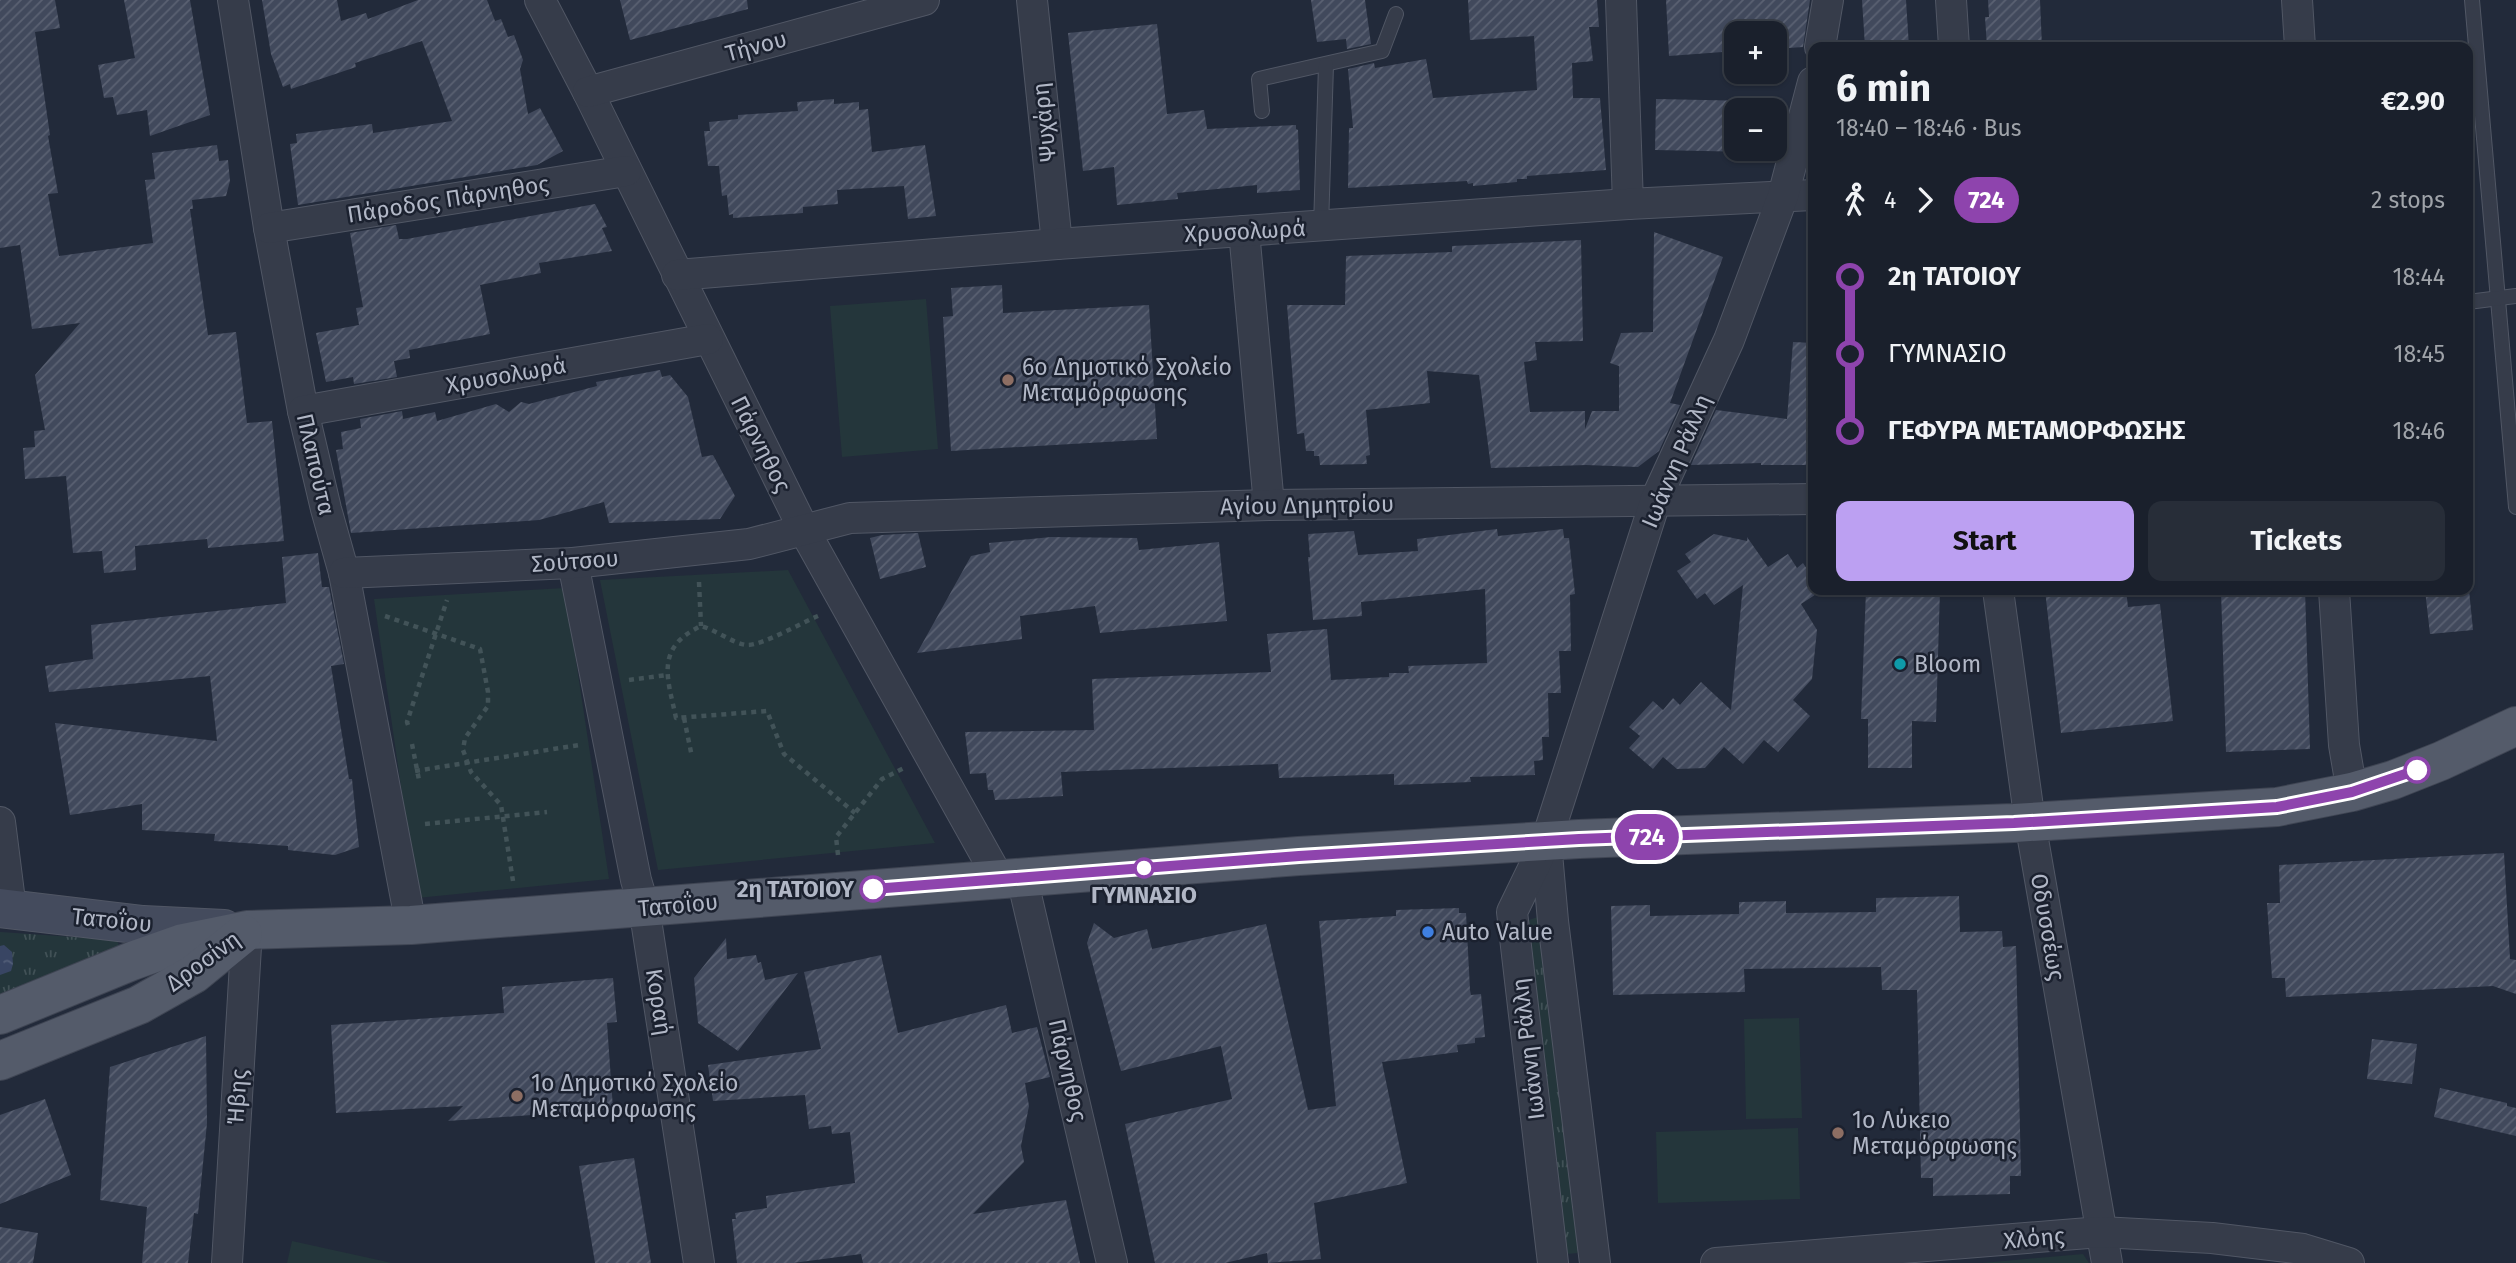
<!DOCTYPE html>
<meta charset="utf-8">
<style>
body{margin:0;font-family:"Fira Sans",sans-serif;background:#272d38;color:#f1f3f6;height:100vh;display:flex;flex-direction:column;font-size:26px;white-space:nowrap}
*{box-sizing:border-box;margin:0}
p{font-size:23px;color:#9fa3a9}
.icon{flex:none;width:38px;height:38px;fill:none;stroke:currentColor;stroke-width:2;stroke-linecap:round;stroke-linejoin:round}
.map{position:relative;flex:1;overflow:hidden}
.details{position:absolute;left:1808px;top:42px;width:665px;height:553px;display:flex;flex-direction:column;background:#1a202c;border-radius:14px;box-shadow:0 2px 5px #0004,0 0 0 2px #383e48}
.details>*{flex:none}
.badge{padding:0 14px;border-radius:23px;font-size:24px;line-height:46px}
.fabs{position:absolute;left:1724px;top:21px;display:grid;gap:14px}
.fabs a{display:grid;place-items:center;width:63px;height:63px;border-radius:14px;background:#1a202c;box-shadow:0 2px 5px #0004,0 0 0 2px #383e48;font-size:35px}
.map>.badge{position:absolute;translate:-50% -50%;box-shadow:0 0 0 4px #fff}
.legs{display:flex;align-items:center;gap:10px;height:77px;padding:0 28px;font-size:23px}
.legs p{margin-inline-start:auto}
.overview{display:flex;align-items:center;justify-content:space-between;height:119px;padding:0 28px}
h1{font-size:38px;font-weight:700;line-height:52px}
.action{display:flex;gap:14px;margin-top:auto;padding:14px 28px}
.action a{flex:1;height:80px;border-radius:14px;background:#bca0f2;color:#111;font-size:28px;font-weight:700;line-height:80px;text-align:center}
.action a+a{background:#272d38;color:#f1f3f6}
ul{padding:0 28px;list-style:none}
li{display:flex;align-items:center;gap:24px;height:77px;font-size:26px}
li i{display:grid;place-items:center;width:10px;height:100%;margin:0 9px;background:currentColor}
li i::after{content:'';width:18px;height:18px;margin:-9px;border:5px solid;border-radius:50%;background:#1a202c}
li p{margin-inline-start:auto}
li:first-child i{background:linear-gradient(#0000 50%,currentColor 0)}
li:last-child i{background:linear-gradient(currentColor 50%,#0000 0)}
.map>svg:first-child{display:block}
.grass{fill:url(#grass-tufts)}
.green{fill:#24363b}
.water{fill:url(#water-ripples)}
.building{fill:url(#building-hatch)}
.lines{fill:none;stroke-linecap:round;stroke-linejoin:round}
.lane-casing{stroke:#515765;stroke-width:16}
.street-casing{stroke:#515765;stroke-width:32}
.secondary-casing{stroke:#515765;stroke-width:40}
.primary-casing{stroke:#3f4553;stroke-width:40}
.path{stroke:#425358;stroke-width:4.5;stroke-dasharray:5 5;stroke-linecap:butt}
.lane{stroke:#363c4a;stroke-width:14}
.street{stroke:#363c4a;stroke-width:30}
.secondary{stroke:#444b5d;stroke-width:38}
.primary{stroke:#545b6a;stroke-width:38}
.line-1-casing{stroke:#fff;stroke-width:16}
.line-1{stroke:#8e44ad;stroke-width:10}
.education-dot{fill:#8d6e63;stroke:#1b212f;stroke-width:2.5}
.culture-dot{fill:#0f9aa8;stroke:#1b212f;stroke-width:2.5}
.stop-1-dot{fill:#fff;stroke:#8e44ad;stroke-width:3.5}
.shop-dot{fill:#3f7fe0;stroke:#1b212f;stroke-width:2.5}
.labels{text-anchor:middle;dominant-baseline:central;stroke-width:5;stroke-linejoin:round;paint-order:stroke}
.street-label{font-size:23px;fill:#b1b7c6;stroke:#1b212f}
.poi-label{font-size:23px;fill:#b1b7c6;stroke:#1b212f;text-anchor:start}
.stop-label{font-size:23px;font-weight:bold;fill:#b1b7c6;stroke:#1b212f;text-anchor:end}
</style>
<div class="map">
<svg width="2516" height="1263" viewBox="0 0 2516 1263">
<defs>
<pattern id="grass-tufts" width="24" height="20" patternUnits="userSpaceOnUse" patternTransform="scale(1.75)"><rect width="24" height="20" fill="#24363b"/><path d="M3 7l-1-3M5 7V3M7 7l1-3M15 17l-1-3M17 17v-4M19 17l1-3" fill="none" stroke="#415156"/></pattern>
<pattern id="water-ripples" width="26" height="14" patternUnits="userSpaceOnUse" patternTransform="scale(1.75)"><rect width="26" height="14" fill="#384563"/><path d="M2 4q2-2 4 0t4 0M15 11q2-2 4 0t4 0" fill="none" stroke="#525e78"/></pattern>
<pattern id="building-hatch" width="6" height="6" patternUnits="userSpaceOnUse" patternTransform="scale(1.75)"><rect width="6" height="6" fill="#41495c"/><path d="M-1 1l2-2M0 6l6-6M5 7l2-2" fill="none" stroke="#5a6172"/></pattern>
</defs>
<rect width="100%" height="100%" fill="#222a3a"/>
<g class="grass">
<path d="M 1538,917 L 1581,1244 L 1577,1253 L 1566,1254 L 1526,928 L 1529,920 Z"/>
<path d="M 0,932 L 117,940 L 121,951 L 0,994 Z"/>
</g>
<g class="green">
<path d="M 926,299 L 938,449 L 842,457 L 830,306 Z"/>
<path d="M 788,570 L 935,843 L 658,870 L 600,580 Z"/>
<path d="M 565,588 L 609,879 L 417,898 L 374,599 Z"/>
<path d="M 1799,1018 L 1802,1118 L 1746,1119 L 1744,1019 Z"/>
<path d="M 1798,1128 L 1800,1199 L 1658,1203 L 1656,1132 Z"/>
<path d="M 292,1241 L 392,1263 L 287,1263 Z"/>
<path d="M 2083,1254 L 2089,1263 L 1982,1263 Z"/>
</g>
<path class="water" d="M 4,945 L 12,952 L 13,964 L 11,971 L 0,975 L 0,946 Z"/>
<g class="building">
<path d="M 0,0 L 55,0 L 60,28 L 35,32 L 50,135 L 48,136 L 58,193 L 48,194 L 59,256 L 153,243 L 145,180 L 155,179 L 152,153 L 217,145 L 219,161 L 228,160 L 230,181 L 226,196 L 192,200 L 193,209 L 190,209 L 208,335 L 236,332 L 247,423 L 272,421 L 284,541 L 208,548 L 207,539 L 135,546 L 136,570 L 104,573 L 102,551 L 73,553 L 66,476 L 25,479 L 23,448 L 35,447 L 34,431 L 45,430 L 35,375 L 80,323 L 32,329 L 20,245 L 0,248 Z"/>
<path d="M 124,0 L 190,0 L 210,115 L 150,136 L 147,110 L 117,115 L 113,97 L 104,98 L 98,65 L 135,58 Z"/>
<path d="M 262,0 L 337,0 L 341,21 L 366,13 L 368,19 L 418,0 L 487,0 L 495,21 L 501,19 L 508,37 L 514,35 L 523,60 L 520,69 L 528,114 L 540,108 L 563,151 L 537,165 L 298,205 L 290,144 L 297,143 L 296,134 L 372,124 L 373,133 L 452,121 L 422,41 L 355,63 L 356,67 L 291,89 L 290,84 L 283,87 L 271,54 Z"/>
<path d="M 620,0 L 747,0 L 748,9 L 630,40 Z"/>
<path d="M 1311,0 L 1365,0 L 1371,44 L 1347,49 L 1346,39 L 1317,42 Z"/>
<path d="M 1468,0 L 1597,0 L 1599,27 L 1589,27 L 1593,61 L 1572,63 L 1573,98 L 1600,98 L 1606,170 L 1527,176 L 1527,179 L 1517,179 L 1517,182 L 1473,186 L 1473,183 L 1468,184 L 1467,181 L 1348,188 L 1349,128 L 1353,128 L 1348,69 L 1374,63 L 1375,68 L 1426,59 L 1433,98 L 1537,90 L 1534,36 L 1470,40 Z"/>
<path d="M 1666,0 L 1810,0 L 1803,47 L 1774,49 L 1774,33 L 1736,33 L 1736,51 L 1669,56 Z"/>
<path d="M 1862,0 L 1906,0 L 1909,47 L 1865,47 Z"/>
<path d="M 1988,0 L 2040,0 L 2042,47 L 1987,47 L 1985,17 L 1989,17 Z"/>
<path d="M 1157,24 L 1167,114 L 1204,110 L 1207,129 L 1296,125 L 1296,129 L 1298,130 L 1300,190 L 1257,193 L 1257,185 L 1177,193 L 1178,199 L 1117,205 L 1114,167 L 1083,171 L 1068,33 Z"/>
<path d="M 834,99 L 834,104 L 859,102 L 859,110 L 868,109 L 872,152 L 925,145 L 936,216 L 908,219 L 904,186 L 837,190 L 838,204 L 803,207 L 803,213 L 733,218 L 733,214 L 729,215 L 727,195 L 722,196 L 719,166 L 708,166 L 704,131 L 710,131 L 709,122 L 738,119 L 738,115 L 798,111 L 797,102 Z"/>
<path d="M 1656,99 L 1752,101 L 1752,110 L 1736,110 L 1736,149 L 1752,149 L 1752,152 L 1655,150 Z"/>
<path d="M 595,204 L 607,227 L 602,228 L 612,251 L 539,263 L 541,273 L 480,285 L 490,334 L 409,350 L 410,358 L 394,361 L 397,377 L 354,384 L 353,377 L 326,382 L 316,333 L 359,325 L 356,308 L 363,307 L 350,233 L 396,225 L 399,239 L 407,239 Z"/>
<path d="M 1654,232 L 1723,257 L 1670,403 L 1680,405 L 1659,451 L 1638,467 L 1586,465 L 1491,468 L 1479,375 L 1427,371 L 1430,403 L 1366,410 L 1370,455 L 1366,456 L 1367,464 L 1320,465 L 1319,456 L 1314,456 L 1314,451 L 1306,451 L 1304,433 L 1297,434 L 1287,305 L 1345,305 L 1346,256 L 1452,252 L 1452,246 L 1581,240 L 1583,341 L 1535,342 L 1537,360 L 1524,362 L 1530,412 L 1585,411 L 1585,429 L 1592,411 L 1619,411 L 1619,366 L 1610,363 L 1621,333 L 1653,332 Z"/>
<path d="M 1002,285 L 1003,313 L 1149,305 L 1157,439 L 951,451 L 943,317 L 953,316 L 951,288 Z"/>
<path d="M 1793,342 L 1813,343 L 1813,465 L 1761,465 L 1761,463 L 1691,465 L 1716,410 L 1787,419 Z"/>
<path d="M 660,370 L 662,377 L 670,375 L 688,397 L 702,457 L 713,455 L 735,496 L 720,519 L 609,523 L 604,502 L 539,520 L 351,533 L 336,450 L 343,449 L 341,432 L 361,428 L 360,419 L 402,411 L 403,419 L 435,412 L 437,421 L 496,404 L 509,412 L 521,402 L 529,404 L 597,386 L 596,382 Z"/>
<path d="M 1497,529 L 1498,536 L 1563,529 L 1564,538 L 1569,538 L 1575,594 L 1570,595 L 1571,651 L 1559,651 L 1561,693 L 1548,693 L 1549,737 L 1542,737 L 1543,760 L 1534,761 L 1535,775 L 1470,777 L 1471,782 L 1394,785 L 1394,774 L 1279,778 L 1278,764 L 1061,772 L 1063,796 L 995,800 L 993,790 L 988,790 L 986,773 L 970,774 L 965,732 L 1094,730 L 1092,679 L 1271,672 L 1267,634 L 1327,629 L 1331,680 L 1389,677 L 1389,673 L 1409,673 L 1408,666 L 1487,663 L 1485,589 L 1361,602 L 1362,616 L 1313,620 L 1308,557 L 1310,557 L 1308,534 L 1354,531 L 1358,555 L 1418,551 L 1417,539 Z"/>
<path d="M 918,533 L 926,567 L 880,579 L 870,538 L 882,535 Z"/>
<path d="M 1714,534 L 1747,541 L 1747,537 L 1768,567 L 1788,554 L 1797,568 L 1803,563 L 1813,578 L 1813,590 L 1821,591 L 1801,604 L 1817,630 L 1812,679 L 1793,700 L 1810,716 L 1778,752 L 1764,740 L 1743,764 L 1724,747 L 1705,768 L 1677,769 L 1663,757 L 1653,769 L 1629,748 L 1640,736 L 1629,727 L 1653,701 L 1663,710 L 1673,698 L 1680,705 L 1701,682 L 1731,710 L 1743,585 L 1714,605 L 1705,593 L 1697,599 L 1677,571 L 1691,562 L 1685,554 Z"/>
<path d="M 1051,537 L 1137,538 L 1139,550 L 1219,542 L 1227,621 L 1100,633 L 1095,606 L 1020,616 L 1022,639 L 917,653 L 971,556 L 990,552 L 989,543 Z"/>
<path d="M 318,553 L 322,587 L 329,587 L 344,664 L 331,666 L 349,779 L 352,779 L 359,847 L 335,855 L 288,850 L 288,846 L 214,841 L 215,834 L 142,830 L 142,804 L 70,815 L 55,723 L 217,741 L 210,676 L 49,692 L 45,666 L 93,659 L 91,625 L 286,603 L 282,557 Z"/>
<path d="M 1866,590 L 1940,590 L 1936,722 L 1912,721 L 1912,768 L 1868,768 L 1868,719 L 1861,719 Z"/>
<path d="M 2045,590 L 2126,590 L 2128,607 L 2160,604 L 2173,721 L 2061,733 Z"/>
<path d="M 2221,590 L 2305,590 L 2310,749 L 2226,752 Z"/>
<path d="M 2425,590 L 2469,590 L 2473,630 L 2430,634 Z"/>
<path d="M 2504,853 L 2510,959 L 2516,960 L 2516,994 L 2493,986 L 2286,997 L 2285,978 L 2272,978 L 2267,903 L 2280,903 L 2279,865 Z"/>
<path d="M 1959,896 L 1960,932 L 2002,931 L 2003,947 L 2016,946 L 2021,1176 L 2010,1176 L 2010,1194 L 1933,1196 L 1933,1178 L 1921,1178 L 1917,990 L 1882,990 L 1881,967 L 1744,969 L 1745,992 L 1613,995 L 1611,906 L 1650,905 L 1650,916 L 1739,914 L 1739,902 L 1786,901 L 1786,913 L 1876,912 L 1876,898 Z"/>
<path d="M 1459,908 L 1459,913 L 1466,913 L 1470,990 L 1471,995 L 1481,994 L 1485,1037 L 1475,1038 L 1475,1043 L 1457,1045 L 1458,1052 L 1382,1062 L 1407,1183 L 1314,1203 L 1321,1259 L 1268,1263 L 1267,1253 L 1225,1263 L 1155,1263 L 1125,1124 L 1232,1099 L 1221,1046 L 1121,1071 L 1087,943 L 1094,923 L 1114,938 L 1147,929 L 1152,949 L 1266,924 L 1308,1110 L 1336,1106 L 1319,921 L 1396,916 L 1396,910 Z"/>
<path d="M 726,938 L 727,959 L 756,955 L 758,963 L 761,962 L 765,980 L 798,973 L 738,1051 L 698,1023 L 694,978 Z"/>
<path d="M 881,955 L 898,1033 L 1006,1005 L 1012,1033 L 1037,1027 L 1050,1077 L 1025,1083 L 1029,1106 L 1021,1146 L 1024,1162 L 973,1214 L 1066,1200 L 1080,1263 L 863,1263 L 861,1254 L 793,1263 L 737,1263 L 732,1219 L 736,1219 L 735,1213 L 767,1208 L 766,1196 L 855,1183 L 850,1132 L 832,1134 L 831,1126 L 809,1129 L 805,1095 L 713,1101 L 708,1065 L 821,1049 L 804,972 Z"/>
<path d="M 613,978 L 617,1022 L 607,1023 L 613,1109 L 448,1121 L 463,1106 L 336,1113 L 331,1025 L 504,1013 L 502,987 Z"/>
<path d="M 206,1036 L 207,1123 L 198,1214 L 194,1213 L 188,1263 L 142,1263 L 147,1207 L 100,1200 L 110,1067 Z"/>
<path d="M 2372,1039 L 2417,1044 L 2412,1084 L 2367,1079 Z"/>
<path d="M 2440,1088 L 2507,1103 L 2507,1106 L 2516,1108 L 2516,1136 L 2434,1117 Z"/>
<path d="M 45,1099 L 71,1175 L 0,1204 L 0,1115 Z"/>
<path d="M 634,1158 L 651,1263 L 595,1263 L 579,1166 Z"/>
<path d="M 0,1227 L 38,1233 L 33,1263 L 0,1263 Z"/>
</g>
<g class="lines">
<defs>
<g id="lane">
<path d="M 2472,0 L 2516,507"/>
<path d="M 1262,111 L 1259,79 L 1382,51 L 1396,14"/>
<path d="M 1321,227 L 1326,65"/>
<path d="M 2468,302 L 2516,296"/>
</g>
<g id="street">
<path d="M 233,0 L 269,228 L 303,411 L 326,509 L 344,573 L 411,925"/>
<path d="M 540,0 L 588,92 L 804,530 L 999,879"/>
<path d="M 1032,0 L 1057,244"/>
<path d="M 1621,0 L 1628,204"/>
<path d="M 1951,0 L 1954,47"/>
<path d="M 2297,0 L 2300,47"/>
<path d="M 1820,47 L 1828,0"/>
<path d="M 588,92 L 924,0"/>
<path d="M 269,228 L 626,171"/>
<path d="M 1244,231 L 1269,505"/>
<path d="M 677,275 L 1057,244 L 1628,204 L 1813,195"/>
<path d="M 303,411 L 708,339"/>
<path d="M 573,563 L 636,880 L 644,907 L 699,1263"/>
<path d="M 344,573 L 573,563 L 749,544 L 850,518 L 1269,505 L 1813,499"/>
<path d="M 1998,590 L 2030,822 L 2107,1263"/>
<path d="M 2334,590 L 2344,745 L 2352,792"/>
<path d="M 0,822 L 11,909"/>
<path d="M 1546,842 L 1553,921 L 1595,1263"/>
<path d="M 1022,878 L 1112,1263"/>
<path d="M 227,1263 L 247,930"/>
<path d="M 1553,1263 L 1512,912 L 1546,842 L 1656,499 L 1729,340 L 1783,196 L 1813,82"/>
<path d="M 1716,1263 L 2101,1232 L 2212,1238 L 2303,1249 L 2349,1263"/>
</g>
<path id="secondary" d="M 0,908 L 143,925 L 224,929"/>
<g id="primary">
<path d="M 0,1015 L 132,961 L 183,943 L 247,930 L 411,925 L 1299,856 L 1579,839 L 2014,823 L 2277,807 L 2352,792 L 2393,780 L 2441,761 L 2516,726"/>
<path d="M 0,1061 L 139,1005 L 194,974 L 243,934"/>
</g>
</defs>
<use href="#lane" class="lane-casing"/>
<use href="#street" class="street-casing"/>
<use href="#secondary" class="secondary-casing"/>
<use href="#primary" class="primary-casing"/>
<g class="path">
<path d="M 699,582 L 701,626"/>
<path d="M 385,616 L 480,649 L 488,692 L 488,706 L 465,738 L 463,750 L 471,772 L 501,805 L 513,881"/>
<path d="M 818,616 C 803,622 761,646 747,645 C 734,644 716,630 701,626 C 654,648 668,679 676,718 L 767,711 L 784,754 L 855,813"/>
<path d="M 629,680 L 667,675"/>
<path d="M 684,718 L 692,757"/>
<path d="M 408,725 L 407,722 L 447,600"/>
<path d="M 412,744 L 419,780"/>
<path d="M 415,771 L 579,745"/>
<path d="M 425,824 L 547,812"/>
<path d="M 838,855 L 836,837 L 882,779 L 904,768"/>
</g>
<use href="#lane" class="lane"/>
<use href="#street" class="street"/>
<use href="#secondary" class="secondary"/>
<use href="#primary" class="primary"/>
</g>
<g class="lines">
<defs>
<path id="line-1" d="M 873,889 L 1299,856 L 1579,839 L 2014,823 L 2277,807 L 2352,792 L 2417,770"/>
</defs>
<use href="#line-1" class="line-1-casing"/>
<use href="#line-1" class="line-1"/>
</g>
<g class="education-dot">
<circle cx="1008" cy="380" r="7"/>
<circle cx="517" cy="1096" r="7"/>
<circle cx="1838" cy="1133" r="7"/>
</g>
<circle class="culture-dot" cx="1900" cy="664" r="7"/>
<g class="stop-1-dot">
<circle cx="2417" cy="770" r="12"/>
<circle cx="1144" cy="868" r="9"/>
<circle cx="873" cy="889" r="12"/>
</g>
<circle class="shop-dot" cx="1428" cy="932" r="7"/>
<g class="labels">
<g class="street-label">
<text transform="translate(756 46) rotate(-15)">Τήνου</text>
<text transform="translate(1044 122) rotate(-96)">Ψυχάρη</text>
<text transform="translate(448 199) rotate(-9)">Πάροδος Πάρνηθος</text>
<text transform="translate(1245 231) rotate(-3)">Χρυσολωρά</text>
<text transform="translate(506 375) rotate(-10)">Χρυσολωρά</text>
<text transform="translate(761 444) rotate(63)">Πάρνηθος</text>
<text transform="translate(1676 461) rotate(-67)">Ιωάννη Ράλλη</text>
<text transform="translate(316 464) rotate(77)">Πλαπούτα</text>
<text transform="translate(1307 505) rotate(-1)">Αγίου Δημητρίου</text>
<text transform="translate(575 561) rotate(-4)">Σούτσου</text>
<text transform="translate(678 905) rotate(-5)">Τατοΐου</text>
<text transform="translate(112 920) rotate(6)">Τατοΐου</text>
<text transform="translate(2048 927) rotate(80)">Οδυσσέως</text>
<text transform="translate(203 961) rotate(-36)">Δροσίνη</text>
<text transform="translate(659 1002) rotate(81)">Κοραή</text>
<text transform="translate(1528 1049) rotate(-97)">Ιωάννη Ράλλη</text>
<text transform="translate(1068 1070) rotate(77)">Πάρνηθος</text>
<text transform="translate(237 1097) rotate(-86)">Ήβης</text>
<text transform="translate(2034 1238) rotate(-5)">Χλόης</text>
</g>
<g class="poi-label">
<text x="1022" y="367">6ο Δημοτικό Σχολείο<tspan x="1022" dy="26">Μεταμόρφωσης</tspan></text>
<text x="1914" y="664">Bloom</text>
<text x="1442" y="932">Auto Value</text>
<text x="531" y="1083">1ο Δημοτικό Σχολείο<tspan x="531" dy="26">Μεταμόρφωσης</tspan></text>
<text x="1852" y="1120">1ο Λύκειο<tspan x="1852" dy="26">Μεταμόρφωσης</tspan></text>
</g>
<g class="stop-label">
<text x="854" y="889">2η ΤΑΤΟΙΟΥ</text>
<text x="1144" y="895" text-anchor="middle">ΓΥΜΝΑΣΙΟ</text>
</g>
</g>
</svg>
<div class="fabs">
<a>+</a>
<a>−</a>
</div>
<b class="badge" style="left:1647px;top:837px;background:#8e44ad;color:#fff">724</b>
<section class="details">
<div class="overview"><div><h1>6 min</h1><p>18:40 – 18:46 · Bus</p></div><b>€2.90</b></div>
<div class="legs"><svg class="icon" aria-label="walk" viewBox="0 0 24 24"><circle cx="13" cy="4" r="2"/><path d="M13 8l-2 6 4 7M11 14l-3 7M7 12l3-4h3l4 4"/></svg>4<svg class="icon" aria-label="forward" viewBox="0 0 24 24"><path d="M9 5l7 7-7 7"/></svg><b class="badge" style="background:#8e44ad;color:#fff">724</b><p>2 stops</p></div>
<ul>
<li><i style="color:#8e44ad"></i><b>2η ΤΑΤΟΙΟΥ</b><p>18:44</p></li>
<li><i style="color:#8e44ad"></i><span>ΓΥΜΝΑΣΙΟ</span><p>18:45</p></li>
<li><i style="color:#8e44ad"></i><b>ΓΕΦΥΡΑ ΜΕΤΑΜΟΡΦΩΣΗΣ</b><p>18:46</p></li>
</ul>
<div class="action"><a>Start</a><a>Tickets</a></div>
</section>
</div>
